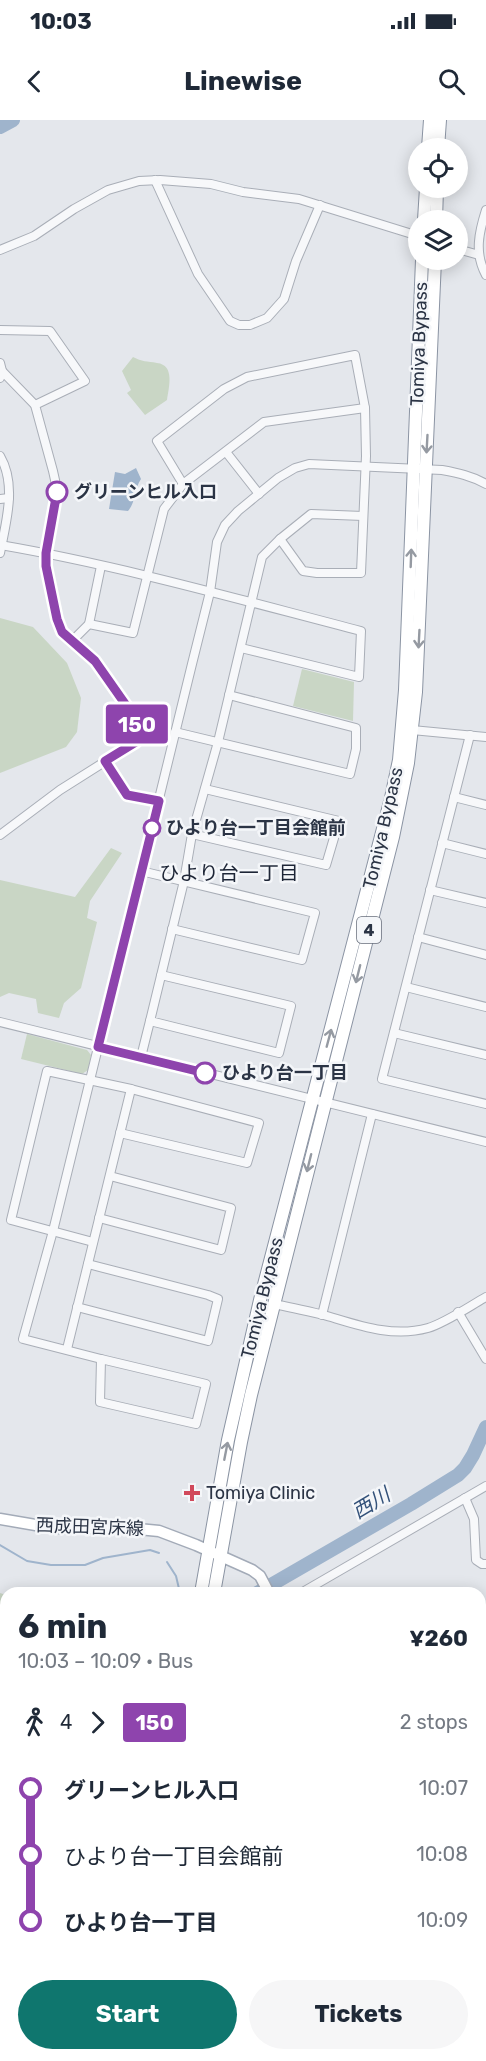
<!DOCTYPE html>
<meta charset="utf-8">
<style>
body{margin:0;font-family:Rubik,"Noto Sans JP",sans-serif;background:#f6f6f7;color:#1f2937;height:100vh;display:flex;flex-direction:column;font-size:22px;white-space:nowrap}
*{box-sizing:border-box;margin:0}
p{font-size:20px;color:#747a83}
.icon{flex:none;width:33px;height:33px;fill:none;stroke:currentColor;stroke-width:2;stroke-linecap:round;stroke-linejoin:round}
.map{position:relative;flex:1;overflow:hidden}
.panel{position:absolute;left:0px;top:1467px;width:486px;height:474px;display:flex;flex-direction:column;background:#fff;border-radius:18px 18px 0 0;box-shadow:0 3px 15px #0003}
.panel>*{flex:none}
.badge{padding:0 12px;border-radius:4px;font-size:21px;line-height:39px}
.controls{position:absolute;left:408px;top:18px;display:grid;gap:12px}
.controls a{display:grid;place-items:center;width:60px;height:60px;border-radius:50%;background:#fff;box-shadow:0 3px 15px #0003;font-size:30px}
.map>.badge{position:absolute;translate:-50% -50%;box-shadow:0 0 0 3px #fff}
.legs{display:flex;align-items:center;gap:9px;height:66px;padding:0 18px;font-size:20px}
.legs p{margin-inline-start:auto}
.head{display:flex;align-items:center;justify-content:space-between;height:102px;padding:0 18px}
h1{font-size:33px;font-weight:700;line-height:45px}
.primary-button{display:flex;gap:12px;margin-top:auto;padding:12px 18px}
.primary-button a{flex:1;height:69px;border-radius:36px;background:#0f766e;color:#fff;font-size:24px;font-weight:700;line-height:69px;text-align:center}
.primary-button a+a{background:#f6f6f7;color:#1f2937}
ul{padding:0 18px;list-style:none}
li{display:flex;align-items:center;gap:21px;height:66px;font-size:22px}
li i{display:grid;place-items:center;width:9px;height:100%;margin:0 8px;background:currentColor}
li i::after{content:'';width:15px;height:15px;margin:-8px;border:4px solid;border-radius:50%;background:#fff}
li p{margin-inline-start:auto}
li:first-child i{background:linear-gradient(#0000 50%,currentColor 0)}
li:last-child i{background:linear-gradient(currentColor 50%,#0000 0)}
.status{display:flex;justify-content:space-between;align-items:center;height:42px;padding:0 30px;background:#fff;direction:ltr}
.status svg{height:16px;fill:currentColor}
header{display:flex;justify-content:space-between;align-items:center;height:78px;padding:0 18px;background:#fff;font-size:27px;font-weight:700}
.map>svg:first-child{display:block}
.green{fill:#c9d6c5}
.water{fill:#9fb4cc}
.lines{fill:none;stroke-linecap:round;stroke-linejoin:round}
.stream{stroke:#9fb4cc;stroke-width:2}
.river{stroke:#9fb4cc;stroke-width:14}
.minor-casing{stroke:#a9aeb7;stroke-width:10}
.major-casing{stroke:#a3abb8;stroke-width:13}
.highway-casing{stroke:#8b94a3;stroke-width:14}
.minor{stroke:#f7f8fa;stroke-width:8}
.major{stroke:#fff;stroke-width:10}
.highway{stroke:#fff;stroke-width:12}
.oneway{stroke:#959aa2}
.line-1-casing{stroke:#fff;stroke-width:14}
.line-1{stroke:#8e44ad;stroke-width:9}
.stop-1-dot{fill:#fff;stroke:#8e44ad;stroke-width:3}
.poi-dot{fill:#d1495b;stroke:#f4f6f9;stroke-width:2}
.labels{text-anchor:middle;dominant-baseline:central;stroke-width:5;stroke-linejoin:round;paint-order:stroke}
.shield{fill:#f4f6f9;stroke:#676e7b;stroke-width:1.5}
.shield-label{font-size:16px;font-weight:bold;fill:#2b3445}
.street-label{font-size:18px;fill:#2b3445;stroke:#f4f6f9}
.stop-label{font-size:18px;font-weight:bold;fill:#2b3445;stroke:#f4f6f9;text-anchor:start}
.poi-label{font-size:18px;fill:#2b3445;stroke:#f4f6f9;text-anchor:start}
.neighbourhood-label{font-size:20px;fill:#1d2536;stroke:#f4f6f9}
.water-label{font-size:20px;font-style:italic;fill:#34527a;stroke:#f4f6f9}
</style>
<div class="status"><b>10:03</b><svg viewBox="0 0 49 12"><path d="M0 12V9h3v3zM5 12V6h3v6zM10 12V3h3v9zM15 12V0h3v12zM26 1h20v11H26zM47 4h2v5h-2z"/></svg></div>
<header><svg class="icon" aria-label="back" viewBox="0 0 24 24"><path d="M15 5l-7 7 7 7"/></svg>Linewise<svg class="icon" aria-label="search" viewBox="0 0 24 24"><circle cx="10" cy="10" r="6"/><path d="M15 15l6 6"/></svg></header>
<div class="map">
<svg width="486" height="1941" viewBox="0 0 486 1941">
<rect width="100%" height="100%" fill="#e4e7ec"/>
<g class="green">
<path d="M 133,237 C 142,242 147,241 157,243 C 175,245 169,267 167,280 L 145,295 L 127,273 L 131,270 L 122,251 Z"/>
<path d="M 0,498 L 33,507 L 67,543 L 81,578 L 77,612 L 66,627 L 0,653 Z"/>
<path d="M 302,549 L 354,562 L 353,601 L 293,586 Z"/>
<path d="M 111,728 L 122,733 L 90,781 L 87,798 L 97,802 L 81,868 L 64,883 L 59,898 L 38,893 L 36,879 L 9,873 L 0,877 L 0,760 L 75,777 Z"/>
<path d="M 27,914 L 87,930 L 91,935 L 88,950 L 82,954 L 21,939 Z"/>
<path d="M 0,1473 L 6,1475 L 6,1834 L 0,1827 Z"/>
<path d="M 486,1745 L 486,1861 L 480,1862 L 480,1750 Z"/>
</g>
<path class="water" d="M 136,348 L 141,359 C 134,369 136,382 128,391 L 109,389 L 115,352 L 125,354 Z"/>
<g class="lines">
<g class="stream">
<path d="M 0,1425 L 27,1441 L 51,1445 L 85,1445 L 103,1438 L 150,1430 L 159,1433"/>
<path d="M 167,1442 L 176,1456 L 180,1473"/>
</g>
<g class="river">
<path d="M 0,7 L 13,0"/>
<path d="M 257,1473 L 411,1384 L 458,1355 L 465,1348 L 473,1335 L 486,1307"/>
<path d="M 0,1888 L 6,1881"/>
</g>
<defs>
<g id="minor">
<path d="M 155,60 L 198,154 L 230,201 L 239,205 L 250,205 L 267,198 L 284,179 L 296,141 L 320,85"/>
<path d="M 486,90 C 479,112 474,133 486,155"/>
<path d="M 458,129 L 479,135"/>
<path d="M 0,130 L 34,116 L 74,89 L 108,70 L 139,61 L 160,60 L 211,64 L 243,72 L 299,79 L 412,114"/>
<path d="M 0,210 L 50,211 L 85,261 L 35,285"/>
<path d="M 0,243 L 2,251 L 0,258"/>
<path d="M 226,332 L 259,374"/>
<path d="M 0,336 C 17,365 6,402 0,433"/>
<path d="M 0,379 L 9,378"/>
<path d="M 280,419 L 311,394 L 363,396"/>
<path d="M 0,425 C 122,446 241,480 361,511 L 359,557 L 241,528"/>
<path d="M 89,504 L 133,513 L 164,389 L 183,364 L 264,302 L 365,288"/>
<path d="M 72,521 L 89,504 L 101,446"/>
<path d="M 412,610 L 486,617"/>
<path d="M 175,612 L 350,654 L 356,629 L 356,608 L 229,575"/>
<path d="M 470,615 L 382,959 L 486,984"/>
<path d="M 105,641 L 127,675 L 159,681"/>
<path d="M 454,677 L 486,685"/>
<path d="M 192,714 L 326,745 L 339,701 L 205,669"/>
<path d="M 0,715 L 60,670 L 136,622 L 138,608 L 135,598 L 95,541 L 62,512 L 57,499 L 46,446 L 47,422 L 57,369 L 53,351 L 35,285 L 2,251"/>
<path d="M 442,723 L 486,734"/>
<path d="M 141,751 L 315,793 L 302,840 L 172,809"/>
<path d="M 430,770 L 486,783"/>
<path d="M 418,817 L 486,835"/>
<path d="M 161,855 L 291,886 L 279,933 L 150,901 L 184,761 L 192,714 L 218,622 L 262,437 L 280,419 L 303,451 L 317,453 L 361,453 L 366,336 L 365,288 L 355,235 L 247,257 L 224,269 L 157,321 L 183,364"/>
<path d="M 406,867 L 486,887"/>
<path d="M 0,902 L 486,1022"/>
<path d="M 394,913 L 486,935"/>
<path d="M 141,937 L 150,901"/>
<path d="M 99,1098 L 221,1130 L 231,1088 L 110,1056"/>
<path d="M 93,1122 L 11,1100 L 47,951 L 131,969 L 259,1003 L 247,1043 L 120,1013"/>
<path d="M 273,1184 C 290,1187 307,1191 324,1195 C 358,1205 392,1218 428,1208 C 445,1203 470,1186 486,1177"/>
<path d="M 77,1187 L 208,1221 L 218,1179 L 208,1175 L 88,1144"/>
<path d="M 458,1192 L 486,1239"/>
<path d="M 322,1195 L 372,994"/>
<path d="M 67,1229 L 131,969"/>
<path d="M 101,1239 L 23,1219 L 53,1111 L 192,544 L 210,472 L 217,422 L 225,405 L 238,391 L 278,358 L 295,348 L 309,344 L 442,350 C 458,353 472,356 486,364"/>
<path d="M 101,1239 L 206,1264 L 196,1304 L 100,1282 Z"/>
<path d="M 465,1378 L 474,1399 L 476,1440 L 482,1444 L 486,1444"/>
<path d="M 301,1473 L 486,1366"/>
<path d="M 480,1676 L 486,1674"/>
<path d="M 480,1925 L 486,1919"/>
<path d="M 0,1927 L 6,1929"/>
<path d="M 35,1935 L 62,1941"/>
<path d="M 165,1941 L 166,1935"/>
<path d="M 466,1941 L 471,1935"/>
</g>
<g id="major">
<path d="M 0,1399 L 53,1408 L 128,1408 L 159,1411 L 196,1425 L 252,1450 L 260,1456 L 269,1473"/>
<path d="M 480,1546 L 486,1545"/>
</g>
<g id="highway">
<path d="M 428,28 L 430,0"/>
<path d="M 438,28 L 440,0"/>
<path d="M 424,100 L 426,68"/>
<path d="M 436,100 L 437,68"/>
<path d="M 201,1473 L 228,1320 L 260,1180 L 391,678 L 399,640 L 405,570 L 422,140"/>
<path d="M 214,1473 L 241,1322 L 251,1275 L 393,717 L 408,643 L 416,572 L 435,140"/>
<path d="M 117,1941 L 118,1935"/>
<path d="M 129,1941 L 130,1935"/>
</g>
</defs>
<use href="#minor" class="minor-casing"/>
<use href="#major" class="major-casing"/>
<use href="#highway" class="highway-casing"/>
<use href="#minor" class="minor"/>
<use href="#major" class="major"/>
<use href="#highway" class="highway"/>
</g>
<defs><path id="oneway-shaft" d="M-6 0H5M1.5-3L5.5 0L1.5 3" fill="none" stroke-width="1.6" stroke-linecap="round" stroke-linejoin="round" transform="scale(1.5)"/></defs>
<g class="oneway">
<use href="#oneway-shaft" transform="translate(427 324) rotate(93)"/>
<use href="#oneway-shaft" transform="translate(411 438) rotate(-88)"/>
<use href="#oneway-shaft" transform="translate(419 519) rotate(93)"/>
<use href="#oneway-shaft" transform="translate(358 854) rotate(104)"/>
<use href="#oneway-shaft" transform="translate(329 918) rotate(-75)"/>
<use href="#oneway-shaft" transform="translate(309 1043) rotate(104)"/>
<use href="#oneway-shaft" transform="translate(226 1331) rotate(-79)"/>
</g>
<g class="lines">
<defs>
<path id="line-1" d="M 57,372 L 46,433 L 46,446 L 57,499 L 62,512 L 95,541 L 135,598 L 138,608 L 136,622 L 105,641 L 127,675 L 159,681 L 98,927 L 205,953"/>
</defs>
<use href="#line-1" class="line-1-casing"/>
<use href="#line-1" class="line-1"/>
</g>
<g class="stop-1-dot">
<circle cx="57" cy="372" r="10"/>
<circle cx="152" cy="708" r="8"/>
<circle cx="205" cy="953" r="10"/>
</g>
<path class="poi-dot" d="M189 1364h6v6h6v6h-6v6h-6v-6h-6v-6h6z"/>
<g class="labels">
<rect class="shield" x="357" y="797" width="24" height="26" rx="4.5"/>
<g class="shield-label">
<text x="369" y="810">4</text>
</g>
<g class="street-label">
<text transform="translate(419 224) rotate(-88)">Tomiya Bypass</text>
<text transform="translate(383 708) rotate(-77)">Tomiya Bypass</text>
<text transform="translate(262 1178) rotate(-76)">Tomiya Bypass</text>
<text transform="translate(90 1407) rotate(2)">西成田宮床線</text>
</g>
<g class="stop-label">
<text x="74" y="372">グリーンヒル入口</text>
<text x="166" y="708">ひより台一丁目会館前</text>
<text x="222" y="953">ひより台一丁目</text>
</g>
<g class="poi-label">
<text x="206" y="1373">Tomiya Clinic</text>
</g>
<g class="neighbourhood-label">
<text x="229" y="753">ひより台一丁目</text>
</g>
<g class="water-label">
<text transform="translate(371 1383) rotate(-31)">西川</text>
</g>
</g>
</svg>
<div class="controls">
<a><svg class="icon" aria-label="locate" viewBox="0 0 24 24"><circle cx="12" cy="12" r="6"/><path d="M12 2v4M12 18v4M2 12h4M18 12h4"/></svg></a>
<a><svg class="icon" aria-label="layers" viewBox="0 0 24 24"><path d="M12 4l9 5-9 5-9-5zM3 14l9 5 9-5"/></svg></a>
</div>
<b class="badge" style="left:137px;top:604px;background:#8e44ad;color:#fff">150</b>
<section class="panel">
<div class="head"><div><h1>6 min</h1><p>10:03 – 10:09 · Bus</p></div><b>¥260</b></div>
<div class="legs"><svg class="icon" aria-label="walk" viewBox="0 0 24 24"><circle cx="13" cy="4" r="2"/><path d="M13 8l-2 6 4 7M11 14l-3 7M7 12l3-4h3l4 4"/></svg>4<svg class="icon" aria-label="forward" viewBox="0 0 24 24"><path d="M9 5l7 7-7 7"/></svg><b class="badge" style="background:#8e44ad;color:#fff">150</b><p>2 stops</p></div>
<ul>
<li><i style="color:#8e44ad"></i><b>グリーンヒル入口</b><p>10:07</p></li>
<li><i style="color:#8e44ad"></i><span>ひより台一丁目会館前</span><p>10:08</p></li>
<li><i style="color:#8e44ad"></i><b>ひより台一丁目</b><p>10:09</p></li>
</ul>
<div class="primary-button"><a>Start</a><a>Tickets</a></div>
</section>
</div>
